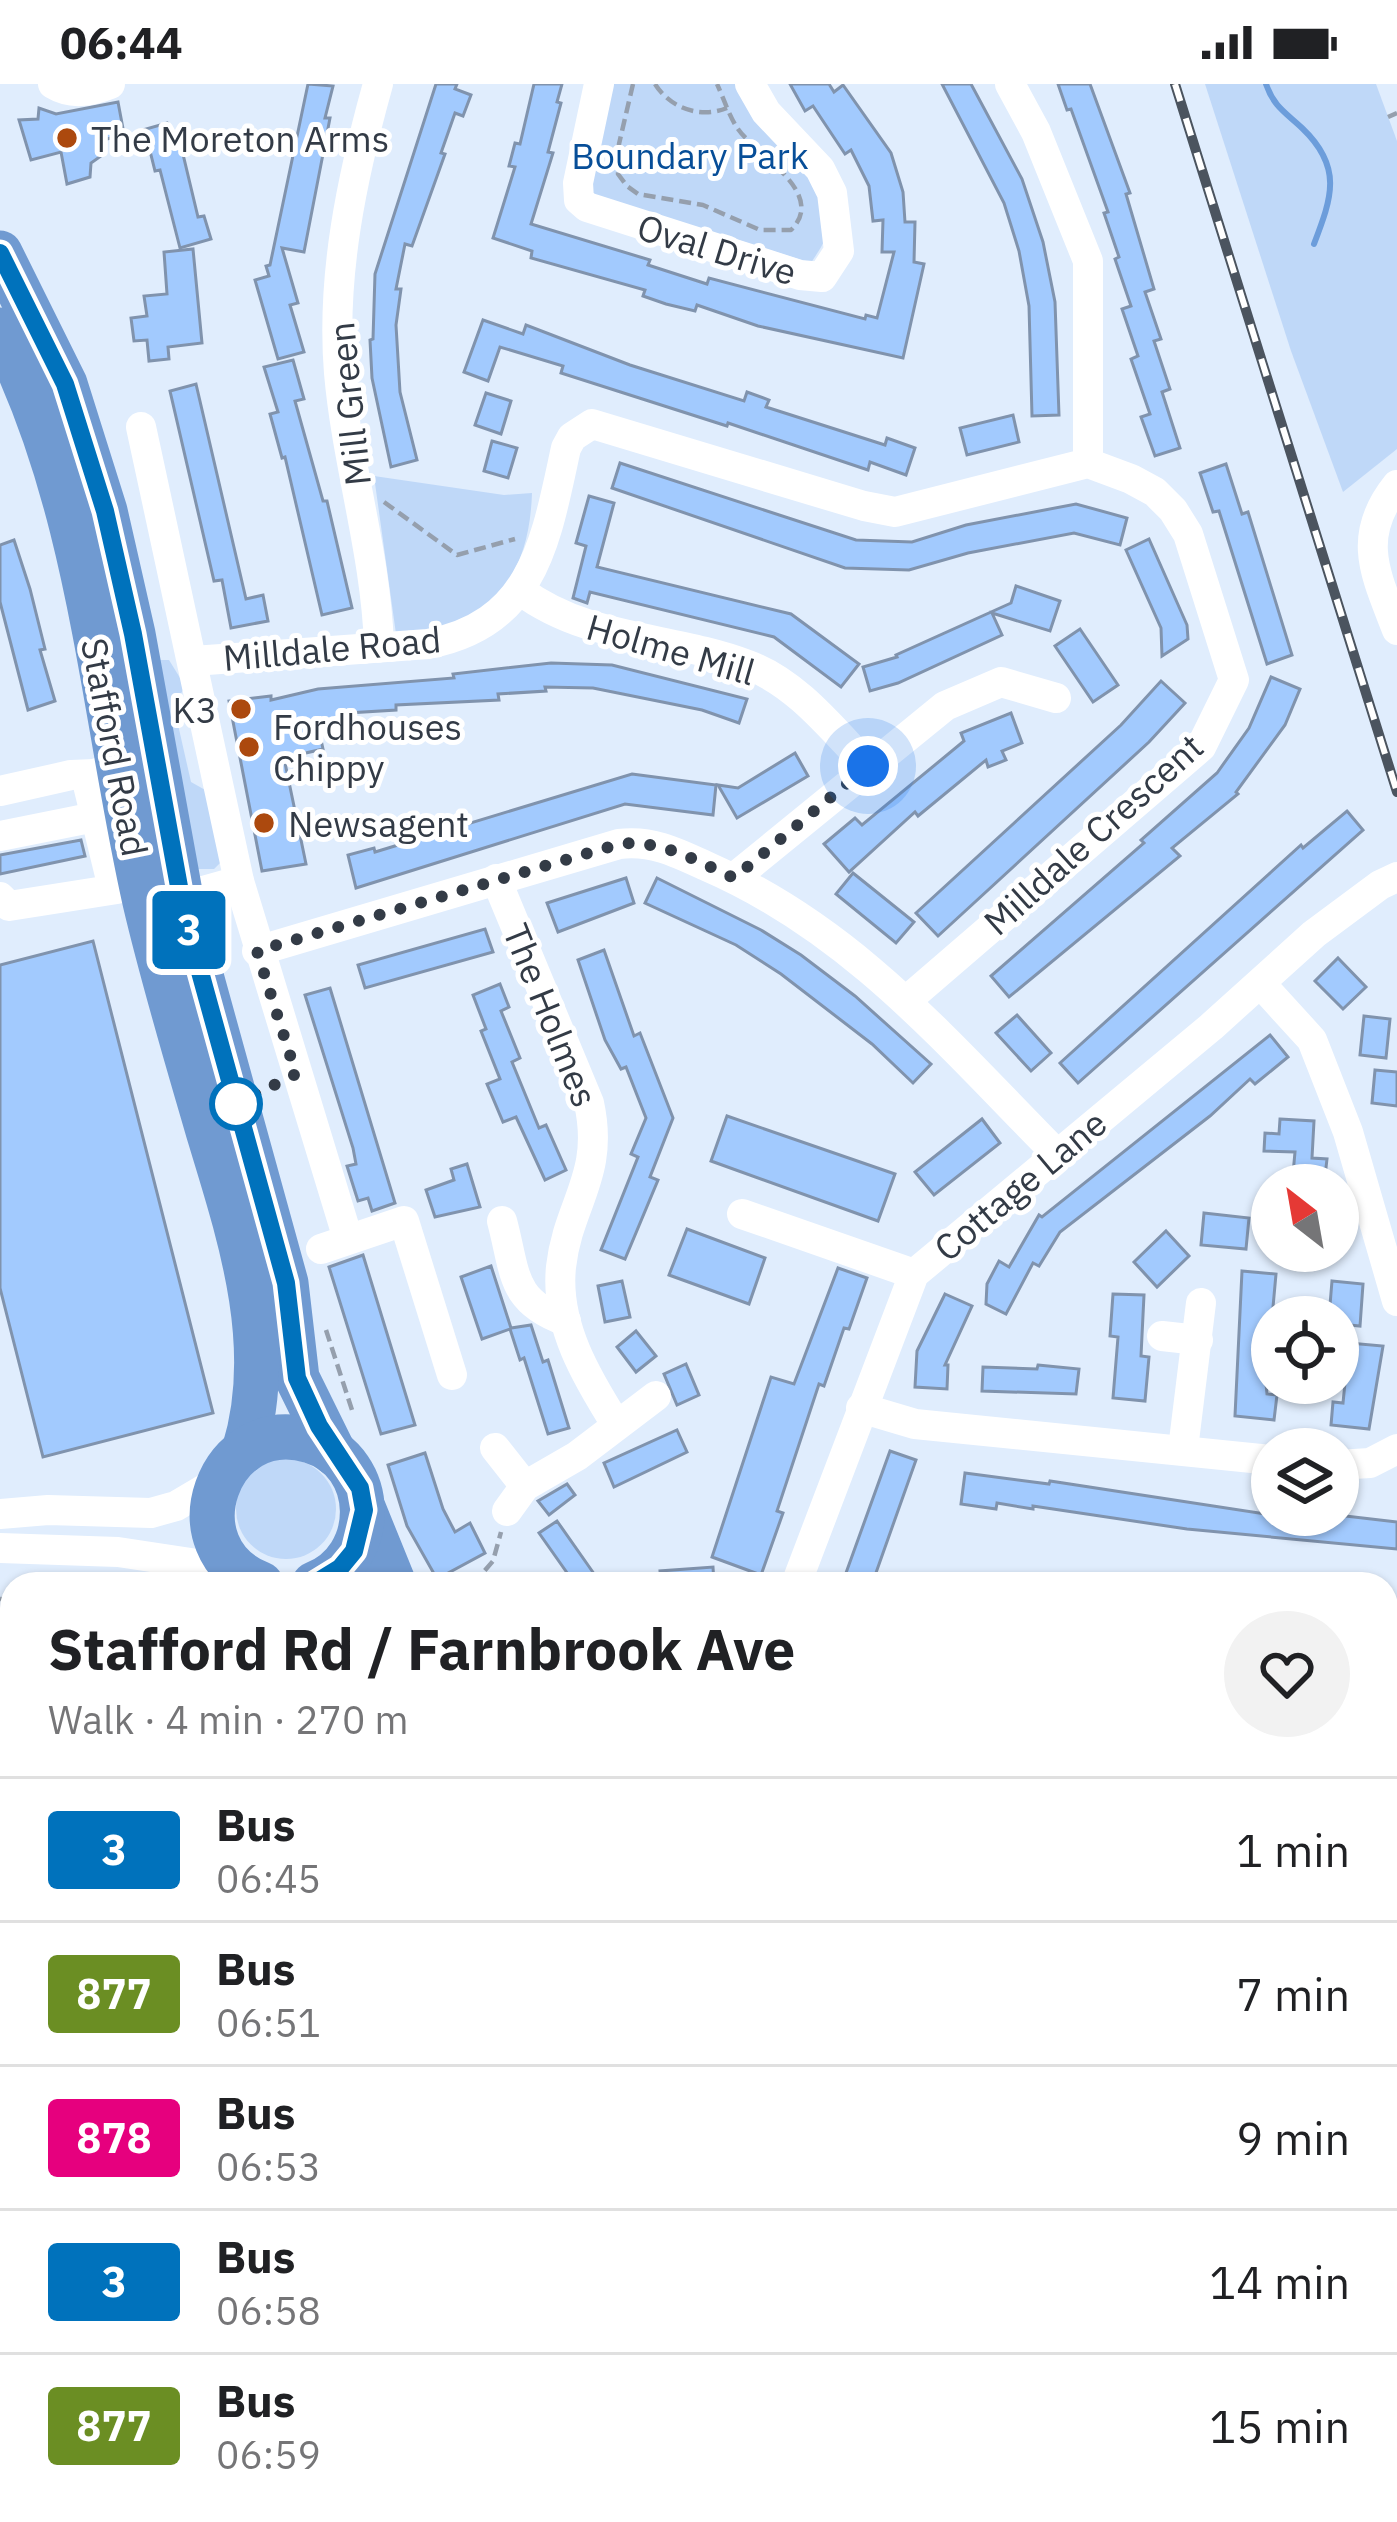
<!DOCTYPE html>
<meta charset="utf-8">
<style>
body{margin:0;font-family:"IBM Plex Sans",sans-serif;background:#f2f2f2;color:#202124;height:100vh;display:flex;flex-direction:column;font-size:45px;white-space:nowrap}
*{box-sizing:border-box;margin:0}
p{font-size:39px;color:#757577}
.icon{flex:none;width:66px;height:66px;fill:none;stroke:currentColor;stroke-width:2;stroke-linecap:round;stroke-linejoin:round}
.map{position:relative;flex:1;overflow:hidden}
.details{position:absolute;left:0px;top:1488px;width:1398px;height:951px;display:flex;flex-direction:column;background:#fff;border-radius:36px 36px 0 0;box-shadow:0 3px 9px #0004}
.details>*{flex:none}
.badge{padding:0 24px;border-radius:9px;font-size:42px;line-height:78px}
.needle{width:78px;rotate:329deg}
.tools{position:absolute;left:1251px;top:1080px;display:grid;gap:24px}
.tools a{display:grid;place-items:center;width:108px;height:108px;border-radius:50%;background:#fff;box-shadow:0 3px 9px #0004;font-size:60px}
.you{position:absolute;width:60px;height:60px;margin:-30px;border:9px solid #fff;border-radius:50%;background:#1a73e8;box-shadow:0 0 0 18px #1a73e833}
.map>.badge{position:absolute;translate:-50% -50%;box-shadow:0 0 0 6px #fff}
.round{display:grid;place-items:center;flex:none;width:126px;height:126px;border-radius:63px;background:#f2f2f2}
.overview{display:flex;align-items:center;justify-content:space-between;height:204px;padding:0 48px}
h1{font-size:57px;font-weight:700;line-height:90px}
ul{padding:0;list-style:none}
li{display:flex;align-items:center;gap:36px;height:144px;padding:0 48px;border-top:3px solid #e0e0e0}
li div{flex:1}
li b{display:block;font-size:45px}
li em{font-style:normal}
li .badge{min-width:132px;font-weight:700;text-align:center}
.status{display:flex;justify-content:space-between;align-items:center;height:84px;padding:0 60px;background:#fff;direction:ltr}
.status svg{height:33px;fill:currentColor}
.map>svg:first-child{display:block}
.green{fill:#bfd8f8}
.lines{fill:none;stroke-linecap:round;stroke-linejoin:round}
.stream{stroke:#6c9ddb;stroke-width:6}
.building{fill:#a2cafe;stroke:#8093ad;stroke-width:3}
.path{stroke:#959fad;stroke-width:4.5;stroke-dasharray:12 6;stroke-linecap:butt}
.minor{stroke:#fff;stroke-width:30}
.highway{stroke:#709ad1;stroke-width:45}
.rail-casing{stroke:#4b545f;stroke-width:10}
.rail{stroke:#fff;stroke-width:6;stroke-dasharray:18;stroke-linecap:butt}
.line-casing{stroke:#fff;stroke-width:27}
.line{stroke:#0072bc;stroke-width:18}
.walk{stroke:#333b46;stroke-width:12;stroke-dasharray:0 21.6}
.poi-dot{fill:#ac490e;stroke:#fff;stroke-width:4.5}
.stop-dot{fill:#fff;stroke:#0072bc;stroke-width:6}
.labels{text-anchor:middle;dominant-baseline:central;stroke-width:10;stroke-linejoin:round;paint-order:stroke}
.poi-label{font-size:36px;fill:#333b46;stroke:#fff;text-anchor:start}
.park-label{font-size:36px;fill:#074e98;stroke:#fff}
.street-label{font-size:36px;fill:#333b46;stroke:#fff}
</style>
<div class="status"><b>06:44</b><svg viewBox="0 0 49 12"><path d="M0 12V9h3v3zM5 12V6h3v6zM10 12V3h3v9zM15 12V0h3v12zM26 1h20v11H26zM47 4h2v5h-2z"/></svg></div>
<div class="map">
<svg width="1397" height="2438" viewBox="0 0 1397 2438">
<rect width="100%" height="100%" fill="#e0edfd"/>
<g class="green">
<path d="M 612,0 L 738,0 C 767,37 837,103 825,154 C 823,162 815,172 811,179 L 592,110 L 591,83 Z"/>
<path d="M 1205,0 L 1376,0 L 1397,57 L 1397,365 L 1343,408 L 1291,267 Z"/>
<path d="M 374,392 L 504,411 L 532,409 C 529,499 487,543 396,550 Z"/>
<path d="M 154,576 L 169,576 L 185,602 L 174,623 L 191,698 L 207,707 L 225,774 L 214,785 L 197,785 Z"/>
<circle cx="286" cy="1425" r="50"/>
<path d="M 1386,1644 L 1397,1646 L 1397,2438 L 910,2438 L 906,2427 L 1386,2427 Z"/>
</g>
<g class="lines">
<path class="stream" d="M 1266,0 C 1274,23 1285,28 1302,44 C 1343,83 1332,113 1314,160"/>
</g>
<g class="building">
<path d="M 308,0 L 333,2 L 325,34 L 330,34 L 304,168 L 282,164 L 298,219 L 290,221 L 304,268 L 278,275 L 255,196 L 269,192 L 266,182 L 270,181 Z"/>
<path d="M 436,0 L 457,0 L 455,5 L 471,11 L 463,32 L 455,29 L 441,69 L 445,70 L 412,162 L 405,160 L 396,205 L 401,205 L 396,241 L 400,308 L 417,376 L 391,383 L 372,294 L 370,256 L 373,255 L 375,190 Z"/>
<path d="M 534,0 L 562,0 L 557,18 L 561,19 L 548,68 L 553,69 L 531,140 L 650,176 L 648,181 L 707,200 L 709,194 L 865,235 L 866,231 L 877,234 L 894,168 L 882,168 L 883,136 L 873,137 L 869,102 L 851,66 L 845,70 L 813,22 L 805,27 L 790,0 L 829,0 L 834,8 L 843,1 L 891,69 L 903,108 L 905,138 L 915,138 L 914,178 L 924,180 L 903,274 L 758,242 L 697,221 L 695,227 L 666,220 L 643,212 L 645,206 L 531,174 L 532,167 L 493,154 L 515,83 L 509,82 L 515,59 L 520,60 Z"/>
<path d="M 942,0 L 971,0 L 1022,95 L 1043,158 L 1055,218 L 1059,331 L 1032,332 L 1029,222 L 1019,167 L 1004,119 Z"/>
<path d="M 1058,0 L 1090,0 L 1130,109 L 1126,110 L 1154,205 L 1145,208 L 1161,255 L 1154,257 L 1170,305 L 1162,308 L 1180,364 L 1155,372 L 1141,333 L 1150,330 L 1131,275 L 1138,272 L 1122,225 L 1131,222 L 1115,175 L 1119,173 L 1104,129 L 1108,128 L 1071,25 L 1067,26 Z"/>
<path d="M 118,18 L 124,50 L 97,58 L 101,72 L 91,79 L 90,93 L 67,100 L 61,68 L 31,76 L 19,36 L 38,35 L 39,24 L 56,30 Z"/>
<path d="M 167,39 L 174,63 L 181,62 L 198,133 L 204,132 L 211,155 L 180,164 L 160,86 L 155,87 L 149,63 L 145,65 L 139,47 Z"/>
<path d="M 193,165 L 202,259 L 168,263 L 169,275 L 149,277 L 147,256 L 134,257 L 131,234 L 147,232 L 144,212 L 167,210 L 164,168 Z"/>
<path d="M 483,236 L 523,250 L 526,241 L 630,281 L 744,317 L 747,308 L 769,316 L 766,323 L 885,361 L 887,354 L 915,364 L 906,391 L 870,378 L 868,386 L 728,339 L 727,342 L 561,289 L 563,282 L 500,263 L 488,297 L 464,288 Z"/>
<path d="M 293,276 L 304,315 L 295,317 L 323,417 L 327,417 L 352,524 L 322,531 L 285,373 L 282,374 L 270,330 L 278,328 L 264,283 Z"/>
<path d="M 196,300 L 246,515 L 263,511 L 268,537 L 231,544 L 222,496 L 214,497 L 170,307 Z"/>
<path d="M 486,309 L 511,317 L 501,350 L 475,341 Z"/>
<path d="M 1013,331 L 1019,358 L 967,371 L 960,344 Z"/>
<path d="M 492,357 L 517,364 L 508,394 L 484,387 Z"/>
<path d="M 620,379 L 856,456 L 912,458 L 966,441 L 1076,420 L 1127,434 L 1120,461 L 1074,449 L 968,469 L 909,486 L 845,484 L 612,404 Z"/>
<path d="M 1226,380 L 1242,430 L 1248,428 L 1292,571 L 1267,580 L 1219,427 L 1213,428 L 1200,389 Z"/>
<path d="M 589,412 L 614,419 L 597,483 L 791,530 L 859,580 L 841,603 L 774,553 L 590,508 L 587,519 L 573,514 L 586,462 L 576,459 Z"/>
<path d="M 1149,455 L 1187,541 L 1188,555 L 1162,572 L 1161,544 L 1126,466 Z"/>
<path d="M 14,456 L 30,505 L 45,565 L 40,566 L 55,617 L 28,626 L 0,518 L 0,461 Z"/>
<path d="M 1016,502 L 1060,517 L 1050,547 L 992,529 L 1002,551 L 898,599 L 870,607 L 863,583 L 897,573 L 896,571 L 1011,519 Z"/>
<path d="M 1080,545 L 1118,601 L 1093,618 L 1055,562 Z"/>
<path d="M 551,579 L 612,581 L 747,615 L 739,639 L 702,626 L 593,604 L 545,603 L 546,607 L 498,610 L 499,616 L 396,621 L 396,626 L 348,629 L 348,636 L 318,642 L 323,665 L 284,674 L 306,780 L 262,787 L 229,617 L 271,612 L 271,616 L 318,605 L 454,594 L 453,590 Z"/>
<path d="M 1271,593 L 1300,605 L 1285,641 L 1236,708 L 1238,710 L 1172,764 L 1180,772 L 1009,913 L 991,892 L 1144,759 L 1141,756 L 1217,689 L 1249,644 Z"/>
<path d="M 1161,597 L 1185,619 L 1149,658 L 938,852 L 916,829 L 1121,641 Z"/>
<path d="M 1011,629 L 1022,659 L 1002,667 L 1006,676 L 988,683 L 986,676 L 918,732 L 915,728 L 849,788 L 824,760 L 855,734 L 862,741 L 964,657 L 961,649 Z"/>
<path d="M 795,669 L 808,692 L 737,734 L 718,701 L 738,704 Z"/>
<path d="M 632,690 L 716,701 L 713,731 L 625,720 L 356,804 L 348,771 L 374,764 L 375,768 Z"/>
<path d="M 1347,727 L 1363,746 L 1078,999 L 1060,979 L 1301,761 L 1303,764 Z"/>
<path d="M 81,756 L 85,772 L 0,790 L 0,771 Z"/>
<path d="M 853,789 L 914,838 L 896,859 L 836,810 Z"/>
<path d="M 626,794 L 634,819 L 558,848 L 547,819 Z"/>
<path d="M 657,794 L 761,846 L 801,871 L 855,912 L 931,980 L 913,999 L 872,960 L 781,890 L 736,861 L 645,819 Z"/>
<path d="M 485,845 L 493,868 L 365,904 L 358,881 Z"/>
<path d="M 93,857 L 213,1329 L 43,1373 L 0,1204 L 0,881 Z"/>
<path d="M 604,866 L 634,952 L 640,949 L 673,1034 L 650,1093 L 658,1096 L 625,1175 L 601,1166 L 638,1073 L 631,1070 L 646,1034 L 626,983 L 621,985 L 605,956 L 578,876 Z"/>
<path d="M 1338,874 L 1366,903 L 1343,925 L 1315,897 Z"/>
<path d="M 500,900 L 509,923 L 501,927 L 520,974 L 512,978 L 539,1044 L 546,1041 L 566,1086 L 545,1096 L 516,1033 L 503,1038 L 487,1000 L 500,995 L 481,947 L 486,945 L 473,911 Z"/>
<path d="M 330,904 L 395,1119 L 372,1127 L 368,1114 L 358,1117 L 352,1098 L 347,1082 L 356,1080 L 353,1064 L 305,911 Z"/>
<path d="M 1017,931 L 1051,969 L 1031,987 L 996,949 Z"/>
<path d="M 1364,932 L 1390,935 L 1386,974 L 1360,971 Z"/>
<path d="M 1270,951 L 1288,973 L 1255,1000 L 1250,995 L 1210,1032 L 1060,1148 L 1039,1182 L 1033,1179 L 1006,1230 L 986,1220 L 987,1200 L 999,1177 L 1009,1183 L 1039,1131 L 1042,1133 Z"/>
<path d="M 1375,986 L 1397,988 L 1397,1022 L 1372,1019 Z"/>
<path d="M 727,1032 L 895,1090 L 878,1137 L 711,1077 Z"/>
<path d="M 982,1035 L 1000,1059 L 934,1111 L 915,1088 Z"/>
<path d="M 1280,1035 L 1314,1037 L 1312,1074 L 1327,1075 L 1324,1101 L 1292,1101 L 1295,1068 L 1264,1067 L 1265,1049 L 1279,1050 Z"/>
<path d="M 467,1080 L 480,1123 L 435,1133 L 426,1106 L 454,1096 L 451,1085 Z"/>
<path d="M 1204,1129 L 1249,1134 L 1246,1165 L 1201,1161 Z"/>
<path d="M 687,1145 L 765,1174 L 749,1220 L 669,1191 Z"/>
<path d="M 1166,1147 L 1189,1172 L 1157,1203 L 1134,1178 Z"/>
<path d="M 363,1171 L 415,1341 L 381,1350 L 329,1183 Z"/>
<path d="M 491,1182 L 511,1244 L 531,1241 L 543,1278 L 548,1276 L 569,1344 L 548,1350 L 524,1274 L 520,1276 L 510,1245 L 482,1255 L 461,1193 Z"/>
<path d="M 838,1184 L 867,1194 L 849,1245 L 844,1244 L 824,1302 L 819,1300 L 777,1427 L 783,1429 L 761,1491 L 712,1473 L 771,1293 L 794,1300 Z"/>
<path d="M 1242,1187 L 1276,1190 L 1266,1300 L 1267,1310 L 1277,1311 L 1274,1336 L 1235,1332 Z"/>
<path d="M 622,1197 L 630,1233 L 605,1238 L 598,1202 Z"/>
<path d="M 1332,1197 L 1363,1200 L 1360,1242 L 1338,1240 L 1338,1233 L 1329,1233 Z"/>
<path d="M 945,1210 L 972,1222 L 945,1281 L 948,1281 L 947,1305 L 915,1303 L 917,1267 Z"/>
<path d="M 1113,1210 L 1144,1211 L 1141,1272 L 1149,1273 L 1145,1317 L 1113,1314 L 1118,1253 L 1110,1252 Z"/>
<path d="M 636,1247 L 656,1272 L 636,1288 L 617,1263 Z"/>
<path d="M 1349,1259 L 1383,1262 L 1369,1345 L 1331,1341 L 1333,1318 L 1343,1319 Z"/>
<path d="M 686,1280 L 699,1311 L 677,1321 L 664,1290 Z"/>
<path d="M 1038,1281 L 1079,1285 L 1076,1310 L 982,1307 L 983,1283 L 1037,1285 Z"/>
<path d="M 677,1346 L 687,1368 L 614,1403 L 604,1379 Z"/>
<path d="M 890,1367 L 916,1376 L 872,1500 L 842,1500 Z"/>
<path d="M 425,1369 L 443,1425 L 455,1448 L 470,1439 L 485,1469 L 437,1495 L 407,1442 L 388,1381 Z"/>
<path d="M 965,1389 L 1049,1400 L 1050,1397 L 1272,1431 L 1337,1431 L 1397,1438 L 1397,1465 L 1187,1445 L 1033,1422 L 1033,1425 L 997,1419 L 996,1425 L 961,1420 Z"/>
<path d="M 567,1400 L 575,1411 L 549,1431 L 538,1417 Z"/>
<path d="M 557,1437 L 597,1494 L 588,1500 L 575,1500 L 539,1449 Z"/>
<path d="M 713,1483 L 714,1500 L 661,1500 L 660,1487 Z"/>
</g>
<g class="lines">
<g class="path">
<path d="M 633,0 L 619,60 L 618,90 L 627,102 L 638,110 L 703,121 L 760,146 L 791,146 C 828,109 756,71 738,45 C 729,32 724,15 717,0"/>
<path d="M 655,0 C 670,24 700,35 727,24"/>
<path d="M 1388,33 L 1397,29"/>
<path d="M 384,418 L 457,471 L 515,455"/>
<path d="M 326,1246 L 352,1326"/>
<path d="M 473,1500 L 493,1477 L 501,1448"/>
<path d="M 0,1515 L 12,1516"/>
<path d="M 0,1532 L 12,1521"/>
<path d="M 0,1802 L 12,1799"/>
</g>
<g class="minor">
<path d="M 53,0 C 71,11 90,8 110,0"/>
<path d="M 378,0 C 352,93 331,192 339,289 C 347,381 376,469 379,562"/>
<path d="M 599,0 L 578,99 L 579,116 L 587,123 L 800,191 L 822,193 L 839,167 L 832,109 L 820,85 L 766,28 L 750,0"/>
<path d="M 1010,0 L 1036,48 L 1088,177 L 1088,379"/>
<path d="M 141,343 L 239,797 L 348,1155"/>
<path d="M 1397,401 C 1355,453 1376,491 1397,546"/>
<path d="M 521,507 C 588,557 672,552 748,581 C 797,599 833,646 868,682"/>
<path d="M 193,577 L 428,560 C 535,540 546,455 566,364 L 572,353 L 592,340 L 864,422 L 895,428 L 1088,379 L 1131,395 L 1155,408 L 1173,426 L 1188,450 L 1234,596 L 1201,663 L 906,917"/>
<path d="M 120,680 L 95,690 L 88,701 L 113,804 L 141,801"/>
<path d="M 0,707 L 71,691 L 95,690"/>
<path d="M 0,752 L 95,733"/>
<path d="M 734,794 L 945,622 L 1001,598 L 1056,614"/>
<path d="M 496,795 L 589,1019 C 605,1092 568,1119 561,1183 C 555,1241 587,1294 616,1340"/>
<path d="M 0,813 L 9,822 L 117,805"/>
<path d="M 182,813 L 239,797"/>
<path d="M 257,867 L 619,760 C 652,756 676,768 706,782 C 852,845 947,959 1057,1070"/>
<path d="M 1261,900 L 1312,956 L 1348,1048 L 1397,1217"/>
<path d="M 742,1130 L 914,1190"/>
<path d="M 502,1137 C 516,1189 510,1217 566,1237"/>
<path d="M 321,1165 L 404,1137 L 452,1291"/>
<path d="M 1162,1252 L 1198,1256"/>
<path d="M 861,1324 L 915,1340 L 1272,1376"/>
<path d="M 495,1364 L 525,1402"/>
<path d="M 1183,1365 L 1201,1219"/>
<path d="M 1338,1381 L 1370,1379 L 1397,1365"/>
<path d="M 507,1427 L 525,1402 L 577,1372 L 656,1312"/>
<path d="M 0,1430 L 48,1426 L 151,1429 L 176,1422 L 220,1396"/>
<path d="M 0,1464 L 118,1468 L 237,1486"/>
<path d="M 796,1500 L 914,1190 L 1211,943 L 1314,850 L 1380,801 L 1397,793"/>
<path d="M 1386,1621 L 1397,1622"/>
<path d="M 0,1637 L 12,1655"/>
<path d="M 0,2140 L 12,2136"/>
<path d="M 237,2427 L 240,2438"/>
</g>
<g class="highway">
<path d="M 0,169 L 65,300 L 105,427 L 133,550 L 184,830 L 286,1199 L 297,1294 L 334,1369"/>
<path d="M 0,246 C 91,422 102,627 145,818 C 163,895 186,971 208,1047 C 239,1149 277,1261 244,1367"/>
<path d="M 364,1426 L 394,1500"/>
<path d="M 261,1500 C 170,1465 218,1328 311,1357 C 379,1378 379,1475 314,1500"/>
<path d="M 688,2427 L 691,2438"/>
</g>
<defs>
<path id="rail" d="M 1175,0 L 1397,708"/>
</defs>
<use href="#rail" class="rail-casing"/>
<use href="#rail" class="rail"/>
</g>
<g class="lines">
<defs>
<path id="line" d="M 0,169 L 65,300 L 105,427 L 133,550 L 184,830 L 286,1199 L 297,1294 L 319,1342 L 360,1404 L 364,1426 L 354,1467 L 340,1484 L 314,1500"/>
</defs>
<use href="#line" class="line-casing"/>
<use href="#line" class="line"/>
<path class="walk" d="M 236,1020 L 296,990 L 257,867 L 619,760 C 661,755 696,777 734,794 L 868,682"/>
</g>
<g class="poi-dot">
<circle cx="67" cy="54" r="12"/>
<circle cx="241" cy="625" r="12"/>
<circle cx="249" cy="663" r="12"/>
<circle cx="264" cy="739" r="12"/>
</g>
<circle class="stop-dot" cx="236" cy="1020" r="24"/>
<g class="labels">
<g class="poi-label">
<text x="91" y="54">The Moreton Arms</text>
<text x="217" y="625" text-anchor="end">K3</text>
<text x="273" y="642">Fordhouses<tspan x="273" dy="41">Chippy</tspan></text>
<text x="288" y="739">Newsagent</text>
</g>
<g class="park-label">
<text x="690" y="71">Boundary Park</text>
</g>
<g class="street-label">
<text transform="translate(717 165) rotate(17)">Oval Drive</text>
<text transform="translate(349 320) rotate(-96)">Mill Green</text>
<text transform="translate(332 564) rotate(-5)">Milldale Road</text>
<text transform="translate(671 565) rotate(16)">Holme Mill</text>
<text transform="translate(115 663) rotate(79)">Stafford Road</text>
<text transform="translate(1093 750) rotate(-42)">Milldale Crescent</text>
<text transform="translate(551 931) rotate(68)">The Holmes</text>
<text transform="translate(1020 1101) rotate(-40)">Cottage Lane</text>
</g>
</g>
</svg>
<div class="tools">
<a><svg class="needle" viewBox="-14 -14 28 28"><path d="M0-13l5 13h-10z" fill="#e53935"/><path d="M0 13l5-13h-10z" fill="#757577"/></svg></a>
<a><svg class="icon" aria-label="locate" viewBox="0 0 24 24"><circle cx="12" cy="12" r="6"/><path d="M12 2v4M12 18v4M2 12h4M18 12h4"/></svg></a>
<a><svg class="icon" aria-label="layers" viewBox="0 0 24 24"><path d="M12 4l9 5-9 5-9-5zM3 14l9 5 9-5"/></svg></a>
</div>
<div class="you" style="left:868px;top:682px"></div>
<b class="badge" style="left:189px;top:846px;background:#0072bc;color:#fff">3</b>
<section class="details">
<div class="overview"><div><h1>Stafford Rd / Farnbrook Ave</h1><p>Walk · 4 min · 270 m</p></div><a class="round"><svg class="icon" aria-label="heart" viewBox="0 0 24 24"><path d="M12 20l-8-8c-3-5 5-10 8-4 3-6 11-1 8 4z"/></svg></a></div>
<ul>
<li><span class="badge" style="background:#0072bc;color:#fff">3</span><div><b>Bus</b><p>06:45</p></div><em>1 min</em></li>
<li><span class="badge" style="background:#6b8e23;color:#fff">877</span><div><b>Bus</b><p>06:51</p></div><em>7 min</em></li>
<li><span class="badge" style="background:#e6007e;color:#fff">878</span><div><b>Bus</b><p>06:53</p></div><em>9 min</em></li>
<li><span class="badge" style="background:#0072bc;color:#fff">3</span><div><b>Bus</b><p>06:58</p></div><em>14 min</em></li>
<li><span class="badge" style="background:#6b8e23;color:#fff">877</span><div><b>Bus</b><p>06:59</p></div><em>15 min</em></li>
</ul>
</section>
</div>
